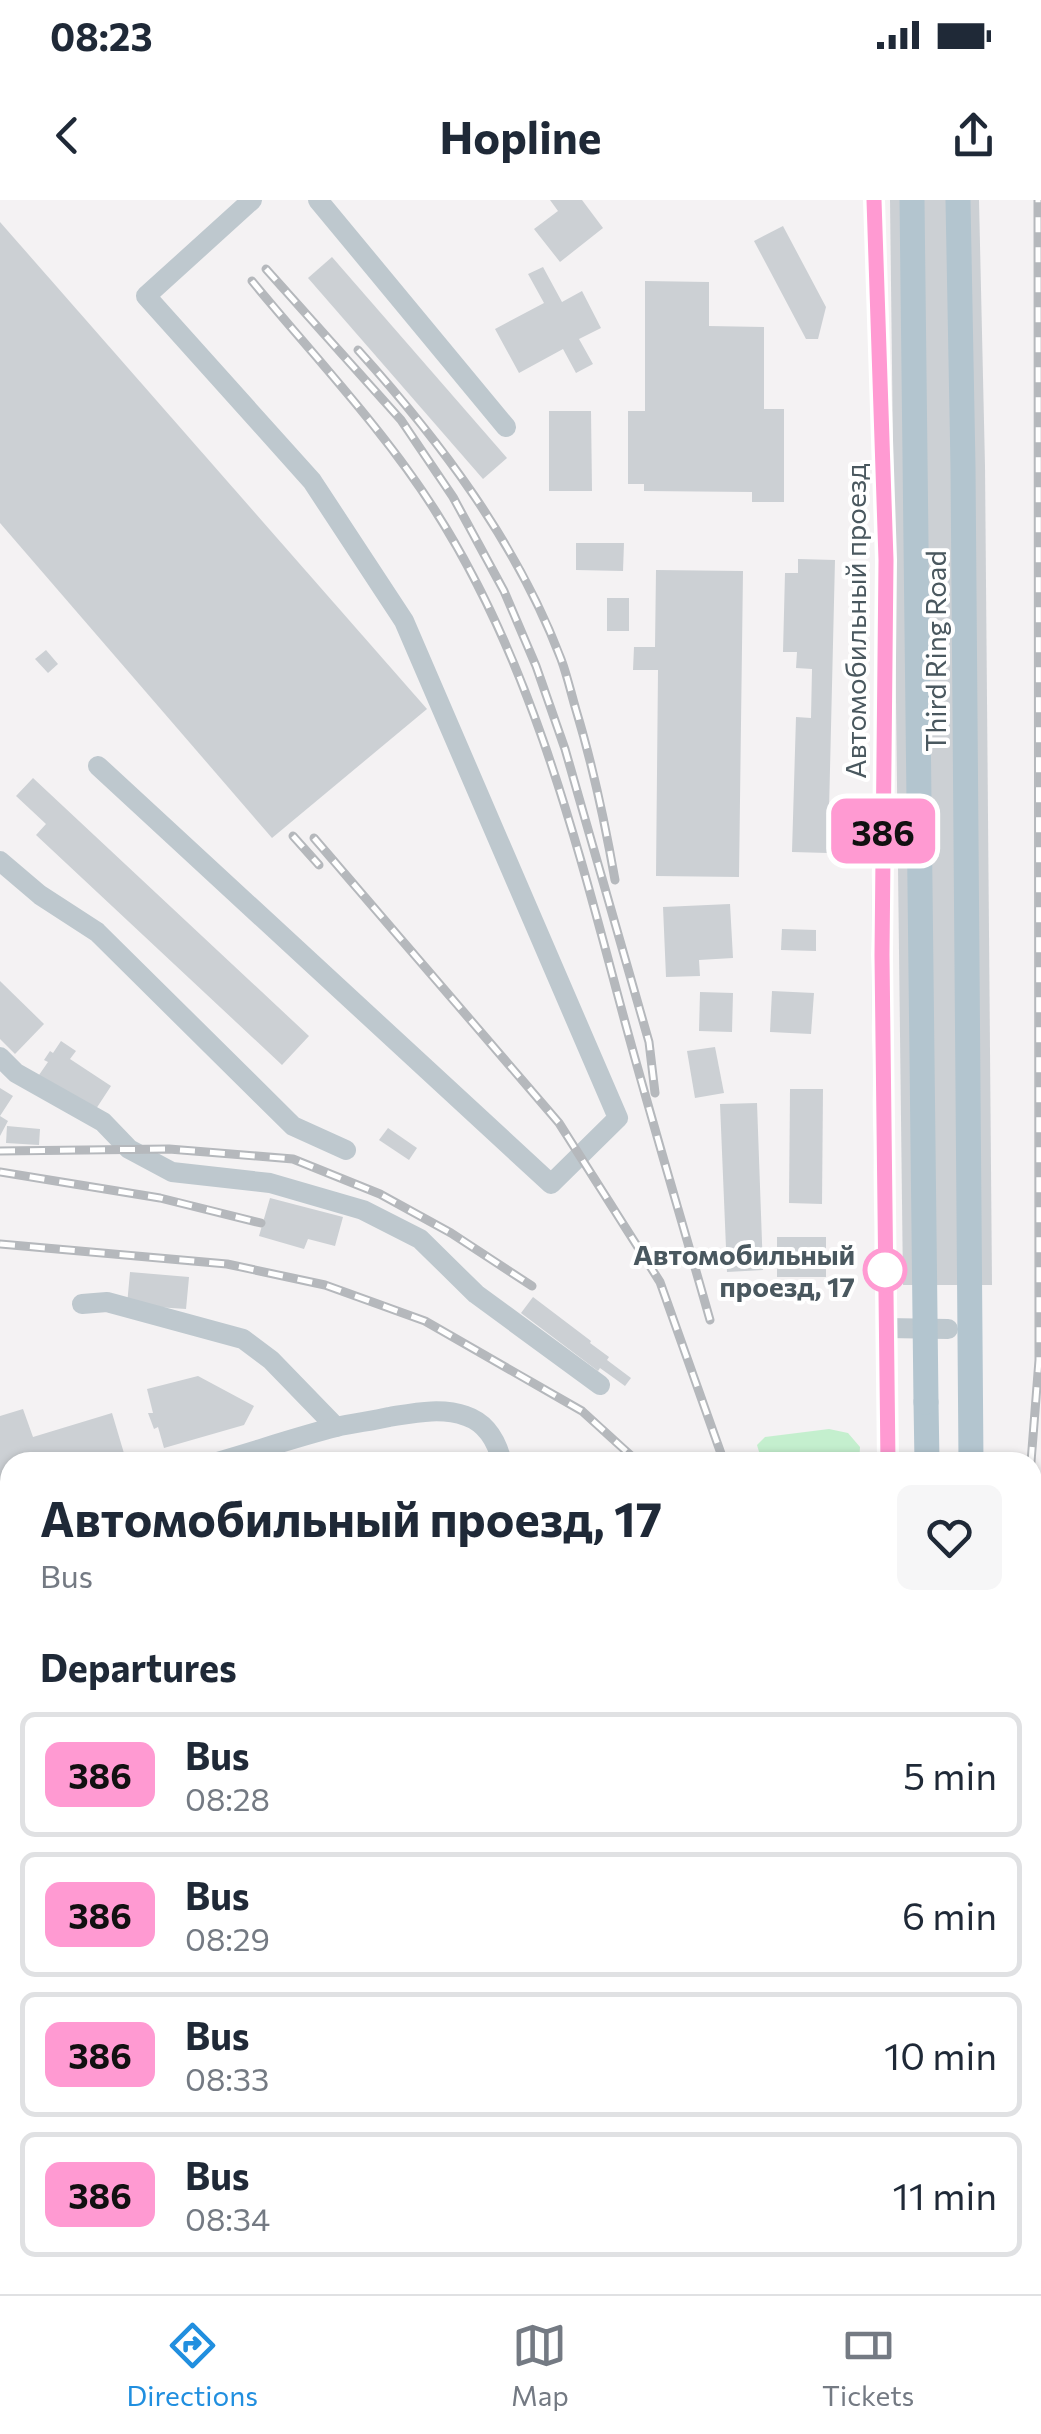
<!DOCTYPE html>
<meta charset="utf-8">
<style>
body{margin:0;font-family:Commissioner,sans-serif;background:#f6f6f7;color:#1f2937;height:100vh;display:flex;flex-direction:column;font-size:38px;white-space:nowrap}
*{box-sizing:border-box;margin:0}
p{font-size:32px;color:#747a83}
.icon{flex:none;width:55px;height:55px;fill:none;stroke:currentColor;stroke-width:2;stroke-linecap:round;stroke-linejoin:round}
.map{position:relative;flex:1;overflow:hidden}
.side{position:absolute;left:0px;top:1252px;width:1042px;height:842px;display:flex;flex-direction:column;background:#fff;border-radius:30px 30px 0 0;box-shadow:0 2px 8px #0004}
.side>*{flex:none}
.badge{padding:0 20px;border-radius:15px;font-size:35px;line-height:65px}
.map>.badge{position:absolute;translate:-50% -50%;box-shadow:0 0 0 5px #fff}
h2{padding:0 40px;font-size:38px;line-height:90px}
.round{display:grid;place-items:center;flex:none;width:105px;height:105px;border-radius:15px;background:#f6f6f7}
.summary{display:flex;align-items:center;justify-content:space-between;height:170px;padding:0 40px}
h1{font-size:48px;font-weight:700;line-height:75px}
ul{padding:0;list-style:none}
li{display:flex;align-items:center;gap:30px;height:125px;margin:0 20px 15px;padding:0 20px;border:5px solid #e0e1e3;border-radius:15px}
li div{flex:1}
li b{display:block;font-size:38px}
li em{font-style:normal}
li .badge{min-width:110px;font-weight:700;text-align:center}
.status{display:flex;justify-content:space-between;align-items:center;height:70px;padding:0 50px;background:#fff;direction:ltr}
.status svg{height:28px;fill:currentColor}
header{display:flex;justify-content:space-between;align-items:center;height:130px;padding:0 40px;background:#fff;font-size:45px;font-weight:700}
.dock{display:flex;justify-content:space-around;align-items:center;height:140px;border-top:2px solid #e0e1e3;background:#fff;font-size:28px;color:#747a83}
.dock a{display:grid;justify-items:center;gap:5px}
.dock .current{color:#218fdf}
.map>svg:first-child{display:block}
.green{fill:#c4efce}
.building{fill:#ccd0d4}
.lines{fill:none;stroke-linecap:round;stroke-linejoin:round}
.minor{stroke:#bec8ce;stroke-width:20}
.major{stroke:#b3c5cf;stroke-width:25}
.rail-casing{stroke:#b5b8bc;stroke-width:9}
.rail{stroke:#fff;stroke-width:5;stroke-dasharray:15;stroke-linecap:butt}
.major-bridge{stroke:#b3c5cf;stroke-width:25}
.line-casing{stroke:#fff;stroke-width:22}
.line{stroke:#ff9ad2;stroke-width:15}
.stop-dot{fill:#fff;stroke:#ff9ad2;stroke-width:5}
.labels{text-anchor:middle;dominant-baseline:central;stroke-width:8;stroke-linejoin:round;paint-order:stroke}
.street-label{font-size:28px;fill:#4a585f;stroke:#fff}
.stop-label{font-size:28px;font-weight:bold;fill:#4a585f;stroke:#fff;text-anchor:end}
</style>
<div class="status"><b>08:23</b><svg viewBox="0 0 49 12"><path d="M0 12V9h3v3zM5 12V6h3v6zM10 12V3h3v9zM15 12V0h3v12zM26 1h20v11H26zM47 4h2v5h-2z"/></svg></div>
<header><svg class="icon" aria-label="back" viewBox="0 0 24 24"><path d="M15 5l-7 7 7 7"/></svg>Hopline<svg class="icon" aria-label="share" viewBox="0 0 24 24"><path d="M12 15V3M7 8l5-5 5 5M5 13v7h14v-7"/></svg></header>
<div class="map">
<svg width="1041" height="2094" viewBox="0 0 1041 2094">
<rect width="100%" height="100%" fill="#f4f2f3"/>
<path class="green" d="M 829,1229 L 848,1233 L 860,1247 L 859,1262 L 762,1262 L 757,1245 L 765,1237 Z"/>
<g class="building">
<path d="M 550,0 L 582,0 L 603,28 L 560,62 L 534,29 L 558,11 Z"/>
<path d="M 890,0 L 979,0 L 985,266 L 992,1085 L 903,1085 Z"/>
<path d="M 0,22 L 427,509 L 272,638 L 0,323 Z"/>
<path d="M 783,26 L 826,107 L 818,139 L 806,139 L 754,41 Z"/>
<path d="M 332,57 L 507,258 L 483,279 L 308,78 Z"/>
<path d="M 543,67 L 562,102 L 582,91 L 601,128 L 579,139 L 593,164 L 576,173 L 563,149 L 519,173 L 495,129 L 544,103 L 528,74 Z"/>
<path d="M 645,81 L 709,82 L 709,126 L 764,127 L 764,209 L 784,209 L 784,302 L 752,302 L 752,292 L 644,291 L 644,284 L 628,284 L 628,211 L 645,211 Z"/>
<path d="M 549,211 L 591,211 L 592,291 L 549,291 Z"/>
<path d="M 576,343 L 624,343 L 623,371 L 576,370 Z"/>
<path d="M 798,359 L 835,360 L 828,653 L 792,652 L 796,517 L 811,518 L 812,469 L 796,468 L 797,452 L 783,452 L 785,373 L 798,373 Z"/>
<path d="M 656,370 L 743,371 L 739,677 L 656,676 L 658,470 L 633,470 L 634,447 L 655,447 Z"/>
<rect x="607" y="398" width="22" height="33"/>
<path d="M 46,450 L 58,464 L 48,473 L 35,459 Z"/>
<path d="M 33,578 L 309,836 L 282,865 L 36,635 L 46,624 L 16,596 Z"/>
<path d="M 730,704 L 733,758 L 699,760 L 700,776 L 666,777 L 663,707 Z"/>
<path d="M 782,729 L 816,730 L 816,751 L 781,750 Z"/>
<path d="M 0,781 L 44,824 L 15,854 L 0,839 Z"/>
<path d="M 772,791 L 814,793 L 811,834 L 770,832 Z"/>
<path d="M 700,792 L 733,793 L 732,832 L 699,831 Z"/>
<path d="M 61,841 L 76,851 L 70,859 L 111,886 L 94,912 L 39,875 L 48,862 L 44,860 L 50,851 L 53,853 Z"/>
<path d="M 715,847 L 724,893 L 695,898 L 687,851 Z"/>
<path d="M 0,888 L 13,896 L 0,916 L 8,921 L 0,936 Z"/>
<path d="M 790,889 L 823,889 L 822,1004 L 789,1003 Z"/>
<path d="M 757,903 L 763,1070 L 727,1072 L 720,904 Z"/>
<path d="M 7,926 L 40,929 L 39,945 L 6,943 Z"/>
<path d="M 388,928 L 417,948 L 409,960 L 379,940 Z"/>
<path d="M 270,998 L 343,1017 L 335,1046 L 308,1039 L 304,1049 L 259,1036 Z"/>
<rect x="777" y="1037" width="49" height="40"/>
<path d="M 130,1072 L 189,1077 L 186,1109 L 127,1105 Z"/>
<path d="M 533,1097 L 591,1141 L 590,1143 L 609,1157 L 607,1160 L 631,1178 L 625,1186 L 600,1168 L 598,1171 L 521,1113 Z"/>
<path d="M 198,1176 L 254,1206 L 244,1225 L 164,1248 L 158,1227 L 154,1229 L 148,1213 L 153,1213 L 147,1189 Z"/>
<path d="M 23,1209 L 33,1237 L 112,1213 L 126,1260 L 118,1262 L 10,1262 L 10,1299 L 0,1301 L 0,1216 Z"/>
<path d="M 10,1349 L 10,1470 L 9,1470 L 0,1440 L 0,1352 Z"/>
<path d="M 10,1729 L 10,1997 L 9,1997 L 0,1967 L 0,1732 Z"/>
</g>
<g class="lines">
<g class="minor">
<path d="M 318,0 L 506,227"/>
<path d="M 874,0 L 886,360 L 881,755 L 888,1262"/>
<path d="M 98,566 L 551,984 L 618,918 L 404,421 L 312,281 L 146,96 L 252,0"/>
<path d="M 0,661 L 40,695 L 97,732 L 293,926 L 346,950"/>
<path d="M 0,857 L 16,873 L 103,922 L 129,949 L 172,972 L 270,983 L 363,1010 L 420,1039 L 476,1094 L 600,1185"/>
<path d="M 82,1104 L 107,1102 L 243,1139 L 271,1160 L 336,1227"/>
<path d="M 886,1128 L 948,1129"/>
<path d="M 217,1262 C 256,1251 296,1237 336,1227 C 353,1223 372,1221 389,1217 C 414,1213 441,1207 466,1216 C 487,1223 497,1242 502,1262"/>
<path d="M 0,1327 L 10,1324"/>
<path d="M 175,2085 L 179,2094"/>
<path d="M 266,2094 L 308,2085"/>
</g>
<g class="major">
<path d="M 958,0 L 963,267 L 971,1262"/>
<path d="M 926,1202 L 927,1262"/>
<path d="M 517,2094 L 544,2085"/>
<path d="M 927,2094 L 932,2085"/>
</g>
<defs>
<g id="rail">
<path d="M 266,69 L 401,220 L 453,297 L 504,391 L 536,466 L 565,549 L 649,842 L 655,893"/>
<path d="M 252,81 C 313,155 385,231 436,312 C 534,466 578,648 625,822 C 652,922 682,1021 710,1120"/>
<path d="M 358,150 C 440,241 517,343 561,459 C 567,475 571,493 576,510 C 593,566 605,623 615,680"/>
<path d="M 293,636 L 319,665"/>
<path d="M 314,638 L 559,923 L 660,1082 L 724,1262"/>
<path d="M 0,951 L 169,949 L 293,959 L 380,994 L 451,1033 L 532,1086"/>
<path d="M 0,972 L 160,998 L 261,1023"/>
<path d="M 0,1044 L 227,1064 L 325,1085 L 425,1121 L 582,1211 L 638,1262"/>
<path d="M 1031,1262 L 1039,1160 L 1038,0"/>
<path d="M 0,1480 L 10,1512"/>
<path d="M 1032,1563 L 1041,1405"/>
<path d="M 1032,1612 L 1035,2094"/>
<path d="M 1009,2085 L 1009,2094"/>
<path d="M 706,2094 L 712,2085"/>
</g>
</defs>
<use href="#rail" class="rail-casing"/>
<use href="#rail" class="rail"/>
<path class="major-bridge" d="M 912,0 L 926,1202"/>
</g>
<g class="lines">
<defs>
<path id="line" d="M 874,0 L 886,360 L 882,755 L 888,1262"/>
</defs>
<use href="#line" class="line-casing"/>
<use href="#line" class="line"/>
</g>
<circle class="stop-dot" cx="885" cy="1070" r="20"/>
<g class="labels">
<g class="street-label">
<text transform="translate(855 421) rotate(-90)">Автомобильный проезд</text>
<text transform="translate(935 451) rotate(-90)">Third Ring Road</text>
</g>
<g class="stop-label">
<text x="855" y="1054">Автомобильный<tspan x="855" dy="32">проезд, 17</tspan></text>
</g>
</g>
</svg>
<b class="badge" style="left:883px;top:631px;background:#ff9ad2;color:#111">386</b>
<section class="side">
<div class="summary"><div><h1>Автомобильный проезд, 17</h1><p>Bus</p></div><a class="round"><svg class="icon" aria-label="heart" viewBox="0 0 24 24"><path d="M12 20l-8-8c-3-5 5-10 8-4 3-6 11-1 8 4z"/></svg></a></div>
<h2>Departures</h2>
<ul>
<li><span class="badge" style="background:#ff9ad2;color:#111">386</span><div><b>Bus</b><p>08:28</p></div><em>5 min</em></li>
<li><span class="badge" style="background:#ff9ad2;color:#111">386</span><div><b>Bus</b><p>08:29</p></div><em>6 min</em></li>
<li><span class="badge" style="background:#ff9ad2;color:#111">386</span><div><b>Bus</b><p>08:33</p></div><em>10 min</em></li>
<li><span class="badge" style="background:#ff9ad2;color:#111">386</span><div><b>Bus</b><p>08:34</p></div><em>11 min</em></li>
</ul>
</section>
</div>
<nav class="dock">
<a class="current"><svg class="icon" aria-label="directions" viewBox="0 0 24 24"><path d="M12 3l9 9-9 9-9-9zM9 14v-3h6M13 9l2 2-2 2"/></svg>Directions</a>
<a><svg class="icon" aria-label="map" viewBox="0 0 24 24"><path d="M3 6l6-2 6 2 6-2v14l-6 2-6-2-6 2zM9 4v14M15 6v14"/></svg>Map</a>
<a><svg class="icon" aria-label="tickets" viewBox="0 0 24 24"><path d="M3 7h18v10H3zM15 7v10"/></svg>Tickets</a>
</nav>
